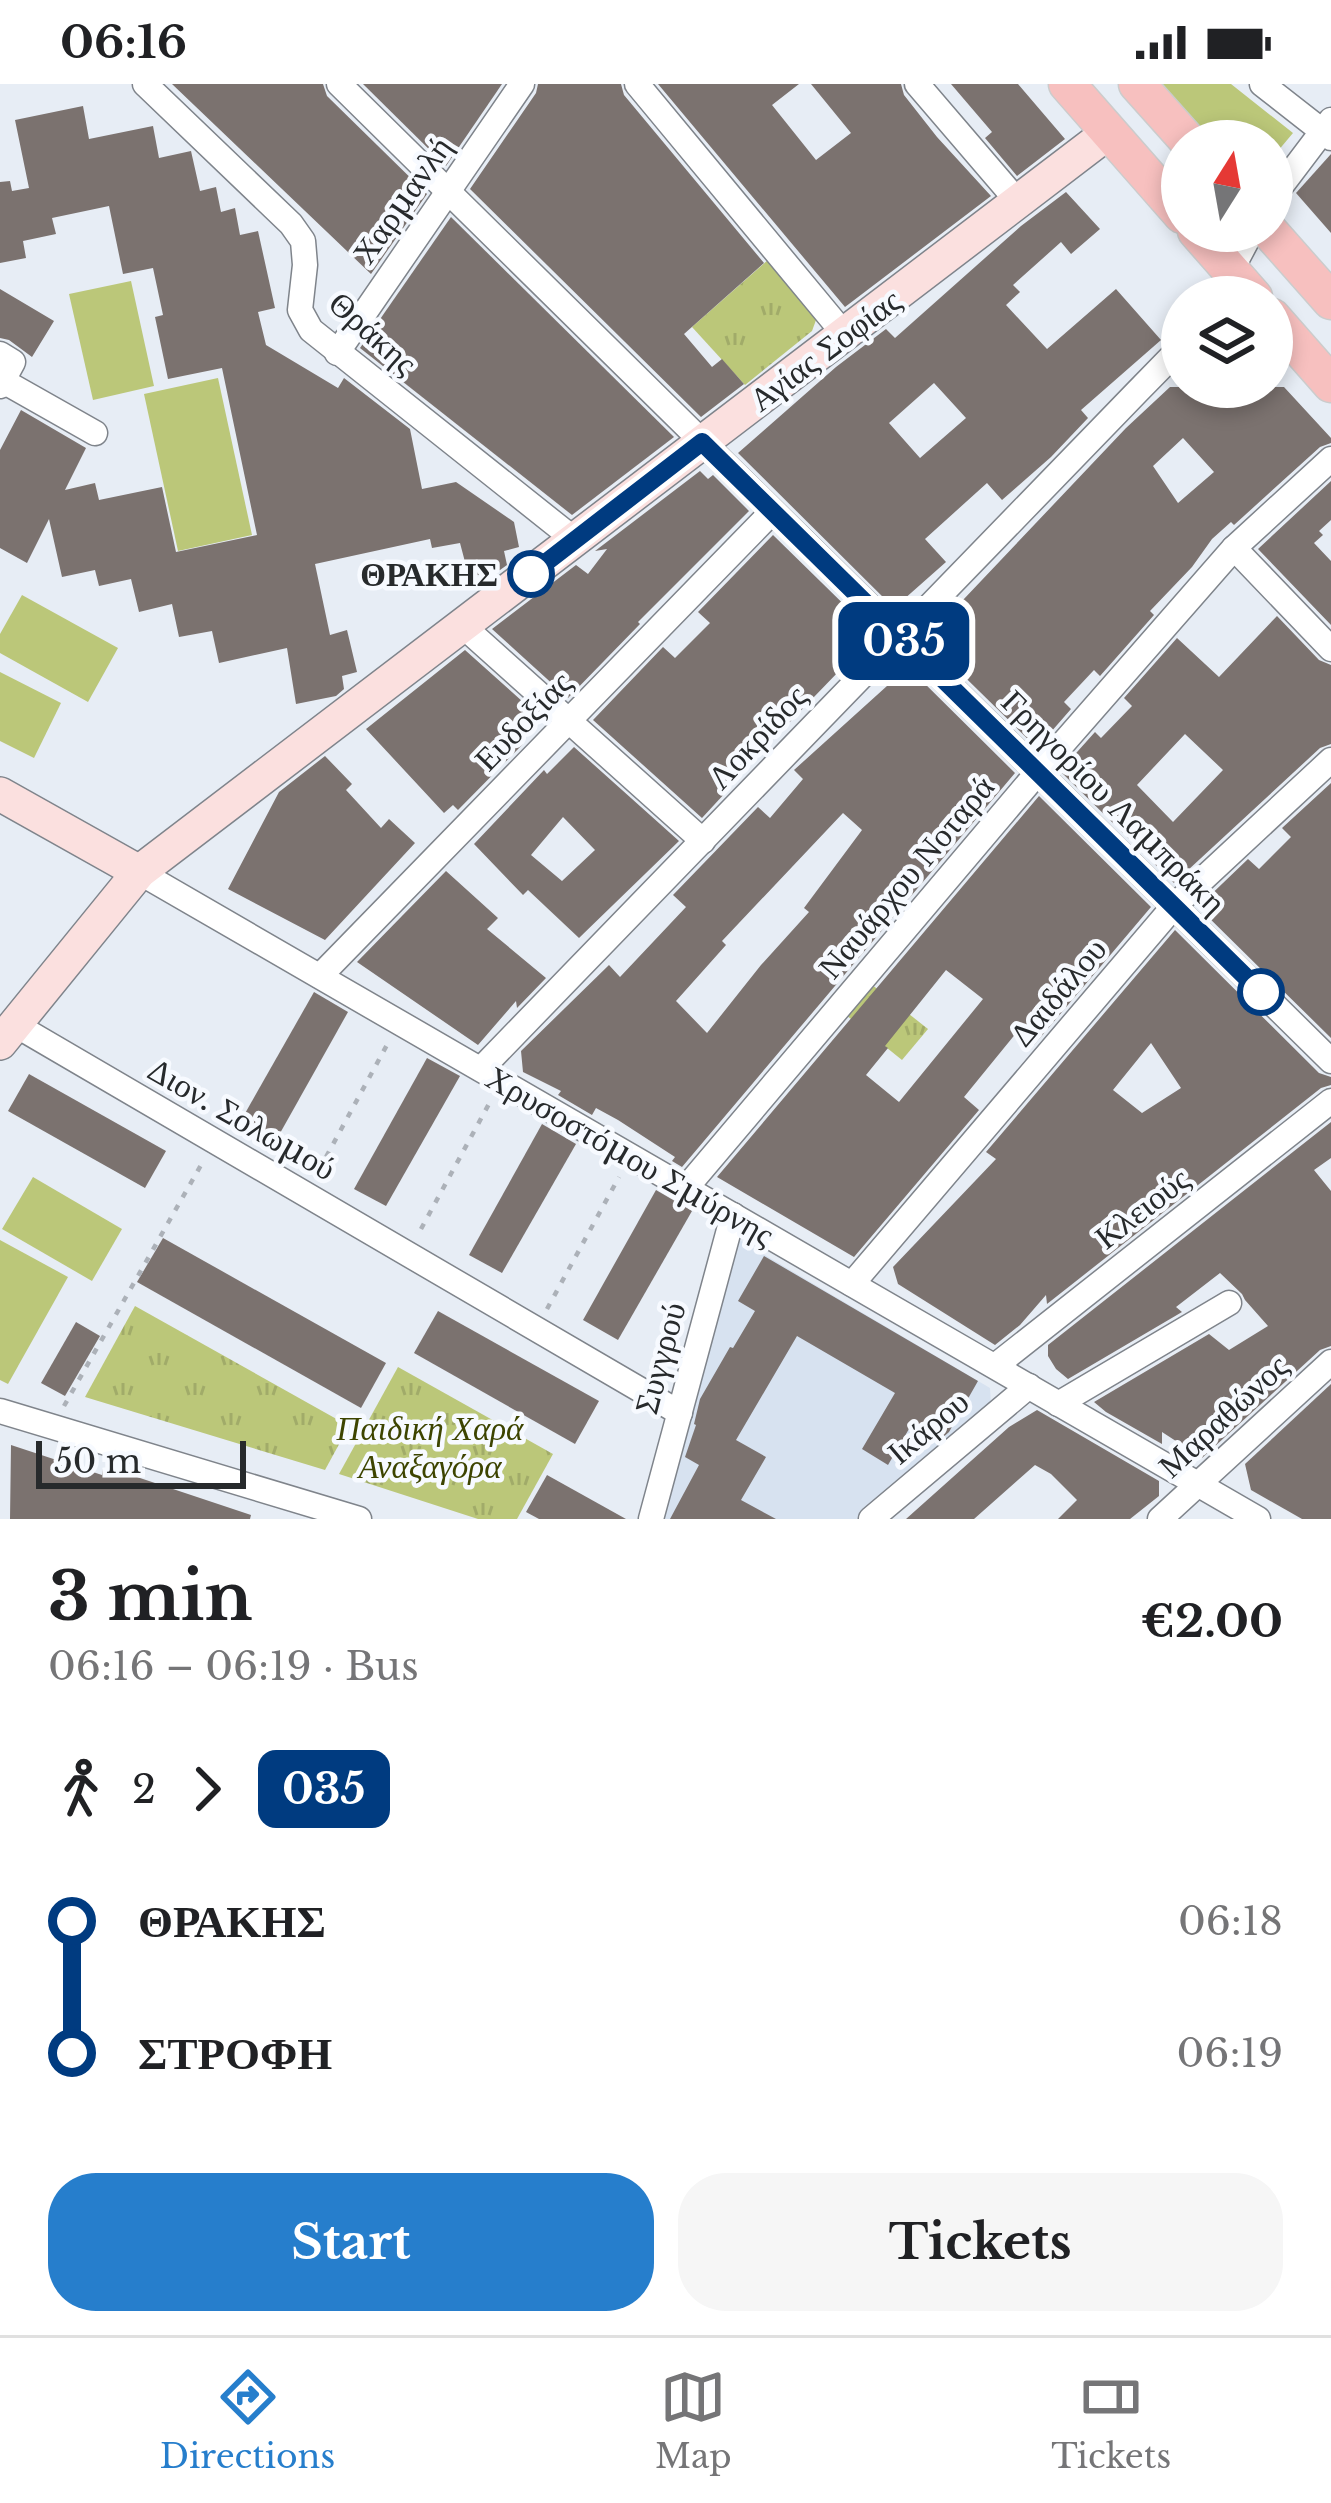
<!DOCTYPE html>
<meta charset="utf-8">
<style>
body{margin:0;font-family:"Libre Baskerville",serif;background:#f6f6f6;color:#202124;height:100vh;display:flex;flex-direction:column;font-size:45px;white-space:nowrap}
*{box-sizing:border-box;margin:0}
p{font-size:39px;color:#757577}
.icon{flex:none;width:66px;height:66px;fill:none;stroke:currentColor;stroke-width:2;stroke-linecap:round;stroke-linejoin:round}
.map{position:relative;height:1435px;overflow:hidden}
.details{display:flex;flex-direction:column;background:#fff;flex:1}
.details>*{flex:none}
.badge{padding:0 24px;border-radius:18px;font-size:42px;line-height:78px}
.needle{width:78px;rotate:11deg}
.controls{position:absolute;left:1161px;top:36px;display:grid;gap:24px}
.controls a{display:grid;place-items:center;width:132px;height:132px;border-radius:50%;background:#fff;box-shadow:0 6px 18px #0003;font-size:60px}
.scale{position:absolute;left:36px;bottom:30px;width:210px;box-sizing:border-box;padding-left:12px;border:6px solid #272a2c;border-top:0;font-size:33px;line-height:42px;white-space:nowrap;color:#272a2c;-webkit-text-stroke:9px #f7faff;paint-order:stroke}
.map>.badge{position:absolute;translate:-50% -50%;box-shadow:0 0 0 6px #fff}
.legs{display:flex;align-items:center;gap:18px;height:132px;padding:0 48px;font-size:39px}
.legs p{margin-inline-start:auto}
.summary{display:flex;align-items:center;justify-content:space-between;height:204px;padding:0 48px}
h1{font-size:66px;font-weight:700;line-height:90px}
.cta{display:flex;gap:24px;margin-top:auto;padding:24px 48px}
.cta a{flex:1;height:138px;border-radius:48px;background:#267ecc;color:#fff;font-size:48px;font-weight:700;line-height:138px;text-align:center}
.cta a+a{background:#f6f6f6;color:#202124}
ul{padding:0 48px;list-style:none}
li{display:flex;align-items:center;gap:42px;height:132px;font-size:45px}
li i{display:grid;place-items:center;width:18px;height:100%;margin:0 15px;background:currentColor}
li i::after{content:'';width:30px;height:30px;margin:-15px;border:9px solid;border-radius:50%;background:#fff}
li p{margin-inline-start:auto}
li:first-child i{background:linear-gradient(#0000 50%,currentColor 0)}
li:last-child i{background:linear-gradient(currentColor 50%,#0000 0)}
.status{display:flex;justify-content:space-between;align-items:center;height:84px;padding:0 60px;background:#fff;direction:ltr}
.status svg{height:33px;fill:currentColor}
.dock{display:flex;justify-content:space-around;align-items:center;height:168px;border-top:3px solid #e0e0e0;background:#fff;font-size:33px;color:#757577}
.dock a{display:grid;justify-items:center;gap:6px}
.dock .on{color:#267ecc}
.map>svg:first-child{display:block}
.built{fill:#d7e2f0}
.park{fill:url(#park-tufts)}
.garden{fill:#bbc779}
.building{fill:#7b726f;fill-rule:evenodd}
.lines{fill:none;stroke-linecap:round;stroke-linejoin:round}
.street-casing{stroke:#7f848b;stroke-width:27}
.secondary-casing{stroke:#7f848b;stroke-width:36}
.primary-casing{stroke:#cbcccc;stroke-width:39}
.path{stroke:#acb1b8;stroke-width:4.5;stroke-dasharray:6 9;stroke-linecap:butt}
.street{stroke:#fff;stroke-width:24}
.secondary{stroke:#fbe0df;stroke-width:33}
.primary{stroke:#f7c0bf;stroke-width:36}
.line-1-casing{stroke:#fff;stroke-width:27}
.line-1{stroke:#003b80;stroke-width:18}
.stop-1-dot{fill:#fff;stroke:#003b80;stroke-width:6}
.labels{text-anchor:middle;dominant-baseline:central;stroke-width:9;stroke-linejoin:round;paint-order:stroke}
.street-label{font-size:33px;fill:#272a2c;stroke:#f7faff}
.stop-label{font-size:33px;font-weight:bold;fill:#272a2c;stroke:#f7faff;text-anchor:end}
.park-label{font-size:33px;font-style:italic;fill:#3d4400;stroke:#f7faff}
</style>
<div class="status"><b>06:16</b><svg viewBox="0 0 49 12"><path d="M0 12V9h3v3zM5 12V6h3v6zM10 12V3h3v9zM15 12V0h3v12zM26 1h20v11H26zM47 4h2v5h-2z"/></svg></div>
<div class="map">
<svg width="1331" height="1435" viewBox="0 0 1331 1435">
<defs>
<pattern id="park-tufts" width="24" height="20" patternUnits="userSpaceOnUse" patternTransform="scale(3)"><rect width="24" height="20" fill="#bbc779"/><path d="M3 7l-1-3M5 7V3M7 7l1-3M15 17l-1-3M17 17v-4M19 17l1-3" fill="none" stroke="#a1ab69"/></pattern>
</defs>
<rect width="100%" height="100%" fill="#e7edf5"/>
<path class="built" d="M 736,1154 L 990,1304 L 991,1321 L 856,1435 L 661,1435 Z"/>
<g class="park">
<path d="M 769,175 L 816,236 L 812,247 L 745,301 L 692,243 Z"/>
<path d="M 871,900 L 928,945 L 902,976 L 846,931 Z"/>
<path d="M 135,1222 L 349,1342 L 325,1386 L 85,1313 Z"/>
<path d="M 398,1283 L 553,1370 L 517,1435 L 478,1435 L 339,1390 Z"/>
</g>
<g class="garden">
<path d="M 1159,0 L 1231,0 L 1293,49 L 1272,74 L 1272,57 L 1209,57 Z"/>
<path d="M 131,197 L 154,302 L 93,316 L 69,210 Z"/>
<path d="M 218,294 L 252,451 L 178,467 L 144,310 Z"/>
<path d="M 22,511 L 118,564 L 88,618 L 0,569 L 0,550 Z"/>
<path d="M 0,588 L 61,619 L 34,674 L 0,657 Z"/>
<path d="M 33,1093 L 122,1145 L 92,1197 L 2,1145 Z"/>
<path d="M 0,1156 L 68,1193 L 8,1300 L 0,1296 Z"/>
</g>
<g class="building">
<path d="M 172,0 L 323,0 L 327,12 L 427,110 L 371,190 Z"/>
<path d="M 363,0 L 502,0 L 446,82 Z"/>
<path d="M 538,0 L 621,0 L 624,11 L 764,179 L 684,250 L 712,283 L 722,275 L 744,300 L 701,333 L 470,105 L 536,9 Z"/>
<path d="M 658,0 L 799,0 L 772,21 L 816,76 L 851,49 L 811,0 L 901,0 L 904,11 L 937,53 L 991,112 L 845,223 Z"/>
<path d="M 951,0 L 1018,0 L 1065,55 L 1017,92 L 985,54 L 992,48 Z"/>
<path d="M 83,22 L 89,55 L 153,42 L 159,74 L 191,67 L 200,107 L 216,103 L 221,128 L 235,124 L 240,151 L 258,147 L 275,224 L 258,228 L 266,261 L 338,304 L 344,294 L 410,345 L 422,405 L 456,398 L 514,438 L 519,463 L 504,467 L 507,481 L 500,486 L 469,493 L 460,459 L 432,464 L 430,455 L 315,480 L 330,551 L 347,546 L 357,588 L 342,592 L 344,605 L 336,612 L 296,620 L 287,564 L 219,579 L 212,547 L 179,553 L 172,520 L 139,528 L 131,495 L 99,502 L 95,486 L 62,493 L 49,435 L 27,479 L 0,464 L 0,366 L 21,326 L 86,364 L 65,406 L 95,399 L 99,416 L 162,403 L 176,468 L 257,451 L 222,284 L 168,295 L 155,233 L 163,231 L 153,184 L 123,190 L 109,122 L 52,134 L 56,150 L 23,157 L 26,174 L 0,179 L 0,98 L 10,97 L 12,107 L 29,104 L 15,36 Z"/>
<path d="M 1331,70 L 1331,149 L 1296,109 Z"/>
<path d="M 1066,108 L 1100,145 L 1071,170 L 1061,158 L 1013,201 L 1020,208 L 1006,221 L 1047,265 L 1116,205 L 1161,256 L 1081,326 L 1088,334 L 1051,373 L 1002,416 L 987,399 L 925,455 L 946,478 L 894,524 L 738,369 L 836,283 L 886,245 L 895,254 L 1021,142 ZM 934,299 L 966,334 L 920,374 L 889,339 Z"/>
<path d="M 451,133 L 674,353 L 572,431 L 360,264 Z"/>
<path d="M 0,205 L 54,237 L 32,273 L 9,256 L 0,254 Z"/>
<path d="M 1170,303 L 1284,303 L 1331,354 L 1331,359 L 1320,363 L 1234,441 L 1231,438 L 1212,455 L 1192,483 L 1150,527 L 1154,531 L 1100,592 L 1094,586 L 1064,618 L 1071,625 L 1037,664 L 926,555 L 1126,344 ZM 1183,354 L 1214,388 L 1178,419 L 1153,382 Z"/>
<path d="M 700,387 L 708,395 L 713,391 L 749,427 L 638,538 L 640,540 L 568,614 L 492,545 L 576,481 L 588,490 L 607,465 L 595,467 Z"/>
<path d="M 1331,397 L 1331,436 L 1319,447 L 1323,451 L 1314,459 L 1331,477 L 1331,541 L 1258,465 Z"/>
<path d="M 773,451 L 869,545 L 865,549 L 871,554 L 724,706 L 726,708 L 702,734 L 593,636 L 663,563 L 675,574 L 710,539 L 698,528 Z"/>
<path d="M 1277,532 L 1319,576 L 1331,581 L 1331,660 L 1320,664 L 1174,799 L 1060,687 L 1095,648 L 1101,654 L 1132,622 L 1124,614 L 1177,554 L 1219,593 ZM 1185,650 L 1223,686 L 1173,738 L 1137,701 Z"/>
<path d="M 465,566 L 542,635 L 520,656 L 523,660 L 458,726 L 453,721 L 444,729 L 366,645 Z"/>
<path d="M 908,583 L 1015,689 L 682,1083 L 672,1077 L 675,1073 L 618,1036 L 596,1024 L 592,1031 L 558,1011 L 561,1007 L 523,988 L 521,967 L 609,881 L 620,893 L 686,823 L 673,811 L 758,723 L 770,734 L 803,695 L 794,686 ZM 843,729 L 862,746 L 804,824 L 809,828 L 761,881 L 707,949 L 676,917 L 726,861 L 722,857 Z"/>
<path d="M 574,663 L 679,757 L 579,854 L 528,806 L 523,811 L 474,760 L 544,686 L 547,690 ZM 563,733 L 595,766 L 562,797 L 531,771 Z"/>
<path d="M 325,672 L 352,700 L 346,706 L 381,744 L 389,735 L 415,759 L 325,856 L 228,805 L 279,708 Z"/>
<path d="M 1331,699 L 1331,954 L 1198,823 L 1248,775 L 1259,785 L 1291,753 L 1282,744 Z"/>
<path d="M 1039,712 L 1151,823 L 1034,961 L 1017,948 L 964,1013 L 979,1026 L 854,1173 L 717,1093 ZM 946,886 L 983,915 L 899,1018 L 866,991 L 888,964 L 885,962 Z"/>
<path d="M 446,787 L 498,834 L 487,845 L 546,894 L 517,924 L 516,917 L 478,961 L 357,878 Z"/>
<path d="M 1175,846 L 1319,989 L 1331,993 L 1331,1001 L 1321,1004 L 1047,1220 L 1046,1211 L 1020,1241 L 995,1261 L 898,1200 L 893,1183 L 996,1075 L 986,1068 ZM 1151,959 L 1181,1004 L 1142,1029 L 1113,1006 Z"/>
<path d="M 314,908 L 348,928 L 274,1060 L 239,1040 Z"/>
<path d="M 427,974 L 460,992 L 386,1122 L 354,1105 Z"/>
<path d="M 29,990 L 166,1067 L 145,1104 L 8,1027 Z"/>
<path d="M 1331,1038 L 1331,1074 L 1314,1086 L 1331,1107 L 1331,1262 L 1320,1266 L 1202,1374 L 1162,1348 L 1162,1360 L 1106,1328 L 1094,1318 L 1209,1250 L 1229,1266 L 1268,1242 L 1245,1216 L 1242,1210 L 1220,1189 L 1176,1223 L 1182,1228 L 1068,1295 L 1056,1285 L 1048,1272 L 1048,1261 Z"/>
<path d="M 542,1040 L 576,1060 L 502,1189 L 469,1171 Z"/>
<path d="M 656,1106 L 692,1127 L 618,1256 L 583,1236 Z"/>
<path d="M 163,1154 L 386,1279 L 361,1324 L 137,1198 Z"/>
<path d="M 764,1172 L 978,1297 L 949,1348 L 941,1355 L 913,1338 L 888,1381 L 862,1365 L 895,1309 L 797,1252 L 736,1356 L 766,1373 L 741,1416 L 776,1435 L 670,1435 L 699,1381 L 685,1373 L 696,1341 L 694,1340 L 700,1315 L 730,1263 L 733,1264 L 755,1227 L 738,1217 Z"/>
<path d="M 438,1227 L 599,1317 L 575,1360 L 414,1269 Z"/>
<path d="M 76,1238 L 100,1252 L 65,1312 L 41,1299 Z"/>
<path d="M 1331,1300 L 1331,1435 L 1302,1435 L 1251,1406 L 1245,1380 Z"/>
<path d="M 1037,1326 L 1159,1397 L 1159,1412 L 1130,1435 L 1058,1435 L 1077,1416 L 1051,1390 L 1035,1381 L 974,1435 L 906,1435 L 1009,1343 Z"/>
<path d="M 11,1361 L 102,1391 L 103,1385 L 137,1393 L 251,1431 L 250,1435 L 10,1435 Z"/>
<path d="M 547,1391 L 626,1435 L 539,1435 L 526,1428 Z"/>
</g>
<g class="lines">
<defs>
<g id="street">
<path d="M 145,0 L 291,140 L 303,157 L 305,181 L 300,226 L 311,246 L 575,456"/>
<path d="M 339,0 L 1331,977"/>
<path d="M 637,0 L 845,251"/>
<path d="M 917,0 L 1019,119"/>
<path d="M 1262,0 L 1331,54"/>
<path d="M 1272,114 L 1331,36"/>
<path d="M 1217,213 L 1252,147"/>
<path d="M 337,269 L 522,0"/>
<path d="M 0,270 L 13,278 L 0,302"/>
<path d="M 3,297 L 95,349"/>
<path d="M 1234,464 L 1331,565"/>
<path d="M 463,542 L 703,757"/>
<path d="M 139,788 L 1258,1435"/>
<path d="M 320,892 L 772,428"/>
<path d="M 14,940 L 680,1329"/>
<path d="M 481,985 C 715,745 947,502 1182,262"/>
<path d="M 686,1104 L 1038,688 L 1234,464 L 1331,375"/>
<path d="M 852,1200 L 1174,822 L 1331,676"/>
<path d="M 995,1282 L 1331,1017"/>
<path d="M 1058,1320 L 1229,1219"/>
<path d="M 0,1327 L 359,1435"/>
<path d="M 651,1435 L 733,1131"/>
<path d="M 871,1435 L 1029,1302"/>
<path d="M 1160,1435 L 1331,1278"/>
</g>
<g id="secondary">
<path d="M 0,710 L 139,788"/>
<path d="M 0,959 L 139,788 L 1109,48"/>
</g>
<g id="primary">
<path d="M 1067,0 L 1182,131"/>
<path d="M 1137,0 L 1188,57"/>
<path d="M 1196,147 L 1254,213"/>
<path d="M 1269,147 L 1331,217"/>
<path d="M 1272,233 L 1331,300"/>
</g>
</defs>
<use href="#street" class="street-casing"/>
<use href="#secondary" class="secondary-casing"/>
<use href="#primary" class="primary-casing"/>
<g class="path">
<path d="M 319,1086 L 388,959"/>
<path d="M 421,1145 L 490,1018"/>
<path d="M 547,1225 L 619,1093"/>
<path d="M 64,1322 L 201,1081"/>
</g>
<use href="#street" class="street"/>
<use href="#secondary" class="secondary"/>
<use href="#primary" class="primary"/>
</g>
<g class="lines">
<defs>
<path id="line-1" d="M 531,490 L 702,358 L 1261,908"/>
</defs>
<use href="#line-1" class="line-1-casing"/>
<use href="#line-1" class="line-1"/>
</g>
<g class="stop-1-dot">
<circle cx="531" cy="490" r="21"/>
<circle cx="1261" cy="908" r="21"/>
</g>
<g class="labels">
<g class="street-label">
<text transform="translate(402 116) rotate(-55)">Χαρμανλή</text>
<text transform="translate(373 249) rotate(42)">Θράκης</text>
<text transform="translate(825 266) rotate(-37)">Αγίας Σοφίας</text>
<text transform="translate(523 637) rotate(-46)">Ευδοξίας</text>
<text transform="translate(757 653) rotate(-47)">Λοκρίδος</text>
<text transform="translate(1114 718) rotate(45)">Γρηγορίου Λαμπράκη</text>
<text transform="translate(906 793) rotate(-50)">Ναυάρχου Νοταρά</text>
<text transform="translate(1058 908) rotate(-50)">Δαιδάλου</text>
<text transform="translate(242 1035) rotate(30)">Διον. Σολωμού</text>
<text transform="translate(630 1072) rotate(30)">Χρυσοστόμου Σμύρνης</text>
<text transform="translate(1142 1124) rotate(-38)">Κλειούς</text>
<text transform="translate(660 1274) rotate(-75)">Συγγρού</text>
<text transform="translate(1223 1332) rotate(-43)">Μαραθώνος</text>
<text transform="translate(928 1343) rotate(-40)">Ικάρου</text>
</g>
<g class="stop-label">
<text x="498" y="490">ΘΡΑΚΗΣ</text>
</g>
<g class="park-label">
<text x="430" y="1344">Παιδική Χαρά<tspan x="430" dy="38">Αναξαγόρα</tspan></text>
</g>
</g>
</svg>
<div class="controls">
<a><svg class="needle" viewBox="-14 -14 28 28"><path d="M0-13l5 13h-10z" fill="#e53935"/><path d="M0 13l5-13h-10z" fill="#757577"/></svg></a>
<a><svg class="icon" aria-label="layers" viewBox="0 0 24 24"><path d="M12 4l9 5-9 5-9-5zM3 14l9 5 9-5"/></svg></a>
</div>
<div class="scale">50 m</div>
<b class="badge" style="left:904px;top:557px;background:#003b80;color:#fff">035</b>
</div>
<section class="details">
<div class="summary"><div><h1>3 min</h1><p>06:16 – 06:19 · Bus</p></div><b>€2.00</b></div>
<div class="legs"><svg class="icon" aria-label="walk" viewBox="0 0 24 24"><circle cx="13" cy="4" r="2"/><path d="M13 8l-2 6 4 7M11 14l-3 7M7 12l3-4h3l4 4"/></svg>2<svg class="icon" aria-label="forward" viewBox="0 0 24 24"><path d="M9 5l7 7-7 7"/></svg><b class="badge" style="background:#003b80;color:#fff">035</b></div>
<ul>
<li><i style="color:#003b80"></i><b>ΘΡΑΚΗΣ</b><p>06:18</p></li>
<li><i style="color:#003b80"></i><b>ΣΤΡΟΦΗ</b><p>06:19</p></li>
</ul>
<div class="cta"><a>Start</a><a>Tickets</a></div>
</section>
<nav class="dock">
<a class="on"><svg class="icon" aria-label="directions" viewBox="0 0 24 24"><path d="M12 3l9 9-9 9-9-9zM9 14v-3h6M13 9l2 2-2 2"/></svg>Directions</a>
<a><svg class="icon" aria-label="map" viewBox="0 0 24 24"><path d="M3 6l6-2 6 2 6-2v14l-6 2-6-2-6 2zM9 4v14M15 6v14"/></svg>Map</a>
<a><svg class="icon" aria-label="tickets" viewBox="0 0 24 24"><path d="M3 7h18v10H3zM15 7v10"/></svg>Tickets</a>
</nav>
